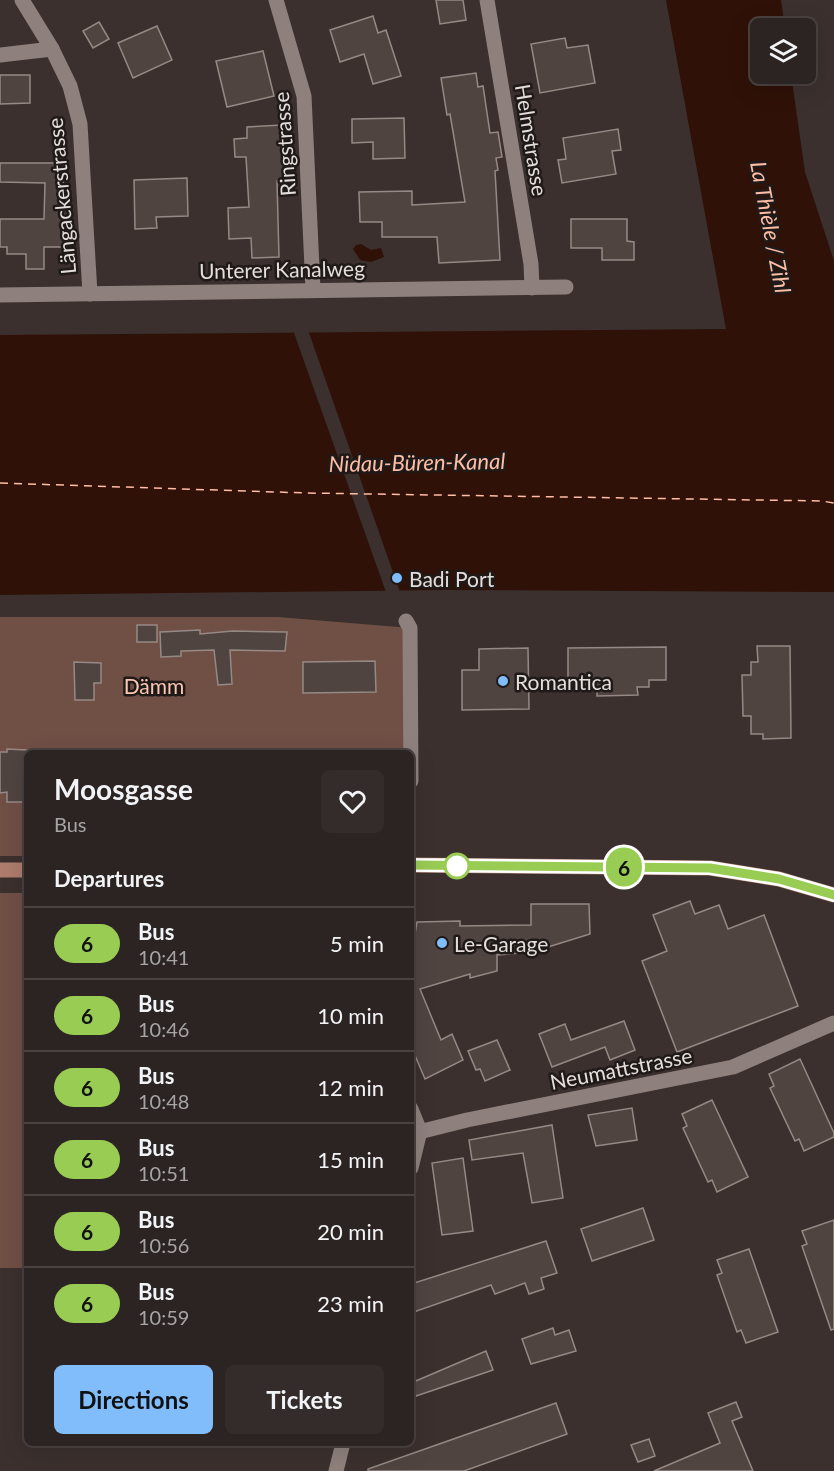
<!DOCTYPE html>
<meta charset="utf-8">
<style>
body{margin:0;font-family:Lato,sans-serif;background:#342c2a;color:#f1f3f6;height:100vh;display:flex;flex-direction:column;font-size:22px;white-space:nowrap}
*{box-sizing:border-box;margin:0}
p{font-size:20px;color:#a6a4a5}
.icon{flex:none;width:33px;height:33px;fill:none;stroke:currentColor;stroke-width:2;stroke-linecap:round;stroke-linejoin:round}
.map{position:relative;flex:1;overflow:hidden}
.drawer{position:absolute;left:24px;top:750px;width:390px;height:696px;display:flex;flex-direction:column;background:#2c2422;border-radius:9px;box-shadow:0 6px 24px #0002,0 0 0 2px #484140}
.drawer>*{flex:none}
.badge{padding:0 12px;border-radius:20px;font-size:21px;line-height:39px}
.fabs{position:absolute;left:750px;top:18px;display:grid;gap:12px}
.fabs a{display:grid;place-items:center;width:66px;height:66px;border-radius:9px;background:#2c2422;box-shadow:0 6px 24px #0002,0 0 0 2px #484140;font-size:30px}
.map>.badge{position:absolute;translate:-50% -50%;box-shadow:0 0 0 3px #fff}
h2{padding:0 30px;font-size:22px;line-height:54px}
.round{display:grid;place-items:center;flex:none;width:63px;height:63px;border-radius:9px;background:#342c2a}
.head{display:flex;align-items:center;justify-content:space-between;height:102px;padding:0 30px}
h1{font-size:28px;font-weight:700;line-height:45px}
.button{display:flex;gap:12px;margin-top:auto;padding:12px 30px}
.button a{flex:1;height:69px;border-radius:9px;background:#80bdfa;color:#111;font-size:24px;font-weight:700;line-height:69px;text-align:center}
.button a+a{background:#342c2a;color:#f1f3f6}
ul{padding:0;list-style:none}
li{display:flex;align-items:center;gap:18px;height:72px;padding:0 30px;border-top:2px solid #484140}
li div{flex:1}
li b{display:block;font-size:22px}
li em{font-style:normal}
li .badge{min-width:66px;font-weight:700;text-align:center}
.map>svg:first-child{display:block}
.green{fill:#704f45}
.water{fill:#2f1107}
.pier{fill:#3b302d}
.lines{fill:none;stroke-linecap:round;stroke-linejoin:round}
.ferry{stroke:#ffbda6;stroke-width:1.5;stroke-dasharray:8 6;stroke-linecap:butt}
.building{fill:#504441;stroke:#968985;stroke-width:1.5}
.street{stroke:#8e817d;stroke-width:15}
.secondary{stroke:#ad7c6c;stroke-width:15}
.line-casing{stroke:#fff;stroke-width:14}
.line{stroke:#99cc53;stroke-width:9}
.poi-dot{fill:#80bdfa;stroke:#1f1a18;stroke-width:2}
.stop-dot{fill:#fff;stroke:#99cc53;stroke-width:3}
.labels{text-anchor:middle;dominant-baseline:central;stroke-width:5;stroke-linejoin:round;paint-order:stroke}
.street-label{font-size:21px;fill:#e4dddb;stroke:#1f1a18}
.poi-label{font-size:21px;fill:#e4dddb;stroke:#1f1a18;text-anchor:start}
.park-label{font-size:21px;fill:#fbc6b4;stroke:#1f1a18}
.water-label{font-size:22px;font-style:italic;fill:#ffbda6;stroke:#1f1a18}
</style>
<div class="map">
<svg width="834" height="1471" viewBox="0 0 834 1471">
<rect width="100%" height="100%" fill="#3b302d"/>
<g class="green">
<path d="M 0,617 L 278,617 L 410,628 L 411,753 L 27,753 L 27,856 L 0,856 Z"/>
<rect x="0" y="893" width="27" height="375"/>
</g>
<g class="water">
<path d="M 666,0 L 781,0 L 785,28 L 760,28 L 760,74 L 791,74 L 805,172 L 834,261 L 834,592 L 445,590 L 0,595 L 0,335 L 726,329 Z"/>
<path d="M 361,244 L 371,250 L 381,248 L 384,257 L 371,262 L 360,260 L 353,249 L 356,245 Z"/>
</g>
<path class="pier" d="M 293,330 L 308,330 L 401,595 L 387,595 Z"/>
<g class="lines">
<path class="ferry" d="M 0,483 L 307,493 L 822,501 L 834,503"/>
</g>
<g class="building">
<path d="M 436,0 L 463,0 L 466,20 L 440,24 Z"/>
<path d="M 373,16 L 378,33 L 386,30 L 401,76 L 373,84 L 364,54 L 340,62 L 330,30 Z"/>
<path d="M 99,22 L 109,39 L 93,48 L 83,31 Z"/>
<path d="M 157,26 L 172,60 L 133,78 L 118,43 Z"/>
<path d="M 565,38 L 567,48 L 588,45 L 595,83 L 540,93 L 531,44 Z"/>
<path d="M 263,51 L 274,96 L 227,107 L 216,61 Z"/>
<path d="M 476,73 L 478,87 L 483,86 L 490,133 L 498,132 L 502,157 L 496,158 L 498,170 L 495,171 L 500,260 L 439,263 L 437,237 L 382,237 L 382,222 L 360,222 L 359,192 L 412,191 L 412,205 L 465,202 L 450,114 L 447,115 L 441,78 Z"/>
<path d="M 0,75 L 30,75 L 30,103 L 0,104 Z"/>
<path d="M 404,118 L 405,158 L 373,159 L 373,142 L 352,143 L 352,119 Z"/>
<path d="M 282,125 L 285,181 L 277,181 L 279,257 L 252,258 L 251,238 L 229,239 L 228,208 L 249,207 L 246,157 L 235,157 L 234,139 L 247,138 L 247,127 Z"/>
<path d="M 618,129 L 621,150 L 612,151 L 616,174 L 562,183 L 558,160 L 566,159 L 563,138 Z"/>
<path d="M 0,163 L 63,163 L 64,247 L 44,247 L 44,269 L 26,269 L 26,254 L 7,254 L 7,247 L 0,247 L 0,219 L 44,219 L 45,183 L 0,182 Z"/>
<path d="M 187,178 L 188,216 L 156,217 L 157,228 L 135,229 L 134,180 Z"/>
<path d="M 571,219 L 627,219 L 627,241 L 634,242 L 634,260 L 602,260 L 602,248 L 571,248 Z"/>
<rect x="137" y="625" width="20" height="17"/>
<path d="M 200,630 L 200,634 L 233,631 L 287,632 L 285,651 L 230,650 L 232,684 L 218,685 L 214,650 L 181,651 L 181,656 L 161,657 L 160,632 Z"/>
<path d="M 757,646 L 790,646 L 791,738 L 763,739 L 763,734 L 751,734 L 751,716 L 743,716 L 742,675 L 751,675 L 751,662 L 758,662 Z"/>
<path d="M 666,647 L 666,680 L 649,680 L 649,687 L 637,687 L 638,695 L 597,696 L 597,687 L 585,687 L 585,680 L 568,680 L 568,648 Z"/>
<path d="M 528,648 L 529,709 L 462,710 L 462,670 L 479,670 L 479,649 Z"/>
<path d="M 375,661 L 376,692 L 303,693 L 303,662 Z"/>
<path d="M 74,662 L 101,663 L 101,683 L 94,683 L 94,700 L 75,700 Z"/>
<path d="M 7,749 L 27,750 L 26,802 L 7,802 L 7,792 L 0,793 L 0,752 L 7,752 Z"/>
<path d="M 690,901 L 695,914 L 719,905 L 728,929 L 764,915 L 798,1006 L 677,1052 L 642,961 L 667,951 L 653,915 Z"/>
<path d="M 531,904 L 589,904 L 590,934 L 532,952 L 497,955 L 497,971 L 470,978 L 470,974 L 420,989 L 441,1040 L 452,1034 L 463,1060 L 425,1079 L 411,1046 L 411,958 L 417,922 L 460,921 L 460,926 L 531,925 Z"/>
<path d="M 624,1021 L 635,1050 L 610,1060 L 605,1047 L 552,1067 L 539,1034 L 565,1024 L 571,1040 Z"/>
<path d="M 497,1040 L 510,1070 L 485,1081 L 480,1069 L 476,1070 L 468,1051 Z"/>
<path d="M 800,1059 L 834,1133 L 834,1137 L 804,1151 L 799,1139 L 795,1141 L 770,1088 L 774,1086 L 769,1074 Z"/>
<path d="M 712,1100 L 748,1177 L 717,1192 L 712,1180 L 708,1182 L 683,1128 L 687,1126 L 682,1114 Z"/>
<path d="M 632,1108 L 637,1140 L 596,1146 L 588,1115 Z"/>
<path d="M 552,1125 L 563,1198 L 532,1203 L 523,1153 L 472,1160 L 469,1140 Z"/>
<path d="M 463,1158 L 473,1231 L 442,1235 L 432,1163 Z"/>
<path d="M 643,1208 L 654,1240 L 592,1261 L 581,1229 Z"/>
<path d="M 834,1220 L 834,1329 L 831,1330 L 802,1246 L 807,1244 L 802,1231 Z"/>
<path d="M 546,1241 L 557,1273 L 541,1278 L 544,1289 L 529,1294 L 525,1283 L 495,1294 L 491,1285 L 411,1313 L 411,1284 Z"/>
<path d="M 749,1249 L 778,1332 L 746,1343 L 741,1330 L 737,1332 L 717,1275 L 722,1273 L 717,1260 Z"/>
<path d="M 553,1328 L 555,1335 L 569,1330 L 576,1351 L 531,1364 L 522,1339 Z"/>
<path d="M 486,1351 L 493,1370 L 416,1396 L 411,1383 Z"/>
<path d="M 736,1402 L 742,1417 L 732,1421 L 753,1471 L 654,1471 L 720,1443 L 708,1413 Z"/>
<path d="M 556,1403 L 567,1434 L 464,1471 L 368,1471 L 368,1469 Z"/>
<path d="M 649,1439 L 655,1456 L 638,1462 L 631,1445 Z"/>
</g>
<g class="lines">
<g class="street">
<path d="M 22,0 L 52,49 L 70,86 L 80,124 L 90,294"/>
<path d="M 276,0 L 304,96 L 313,289"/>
<path d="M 487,0 L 531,264 L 532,288"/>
<path d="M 0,55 L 52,49"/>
<path d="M 0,295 L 566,287"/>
<path d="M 406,621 L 410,628 L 411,781"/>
<path d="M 411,1109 L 420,1131 L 411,1168"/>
<path d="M 411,1134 L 467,1120 L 733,1067 L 834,1023"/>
<path d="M 336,1471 L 343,1443"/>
</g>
<g class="secondary">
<path d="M 411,865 L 710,868 L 779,879 L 834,895"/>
<path d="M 0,870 L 27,870"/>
</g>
</g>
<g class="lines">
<defs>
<path id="line" d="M 411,865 L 710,868 L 779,879 L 834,895"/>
</defs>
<use href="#line" class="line-casing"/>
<use href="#line" class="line"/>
</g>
<g class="poi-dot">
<circle cx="397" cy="578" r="6"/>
<circle cx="503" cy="681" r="6"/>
<circle cx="442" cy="943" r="6"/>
</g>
<circle class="stop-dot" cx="457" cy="866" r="12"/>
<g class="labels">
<g class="street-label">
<text transform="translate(532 140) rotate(81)">Helmstrasse</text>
<text transform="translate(284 144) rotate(-94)">Ringstrasse</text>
<text transform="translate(61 196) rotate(-95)">Längackerstrasse</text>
<text transform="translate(282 269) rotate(-1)">Unterer Kanalweg</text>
<text transform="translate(621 1068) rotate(-11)">Neumattstrasse</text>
</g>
<g class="poi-label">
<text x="409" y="578">Badi Port</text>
<text x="515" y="681">Romantica</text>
<text x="454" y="943">Le-Garage</text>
</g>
<g class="park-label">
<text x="154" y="685">Dämm</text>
</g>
<g class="water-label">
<text transform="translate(771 227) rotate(79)">La Thièle / Zihl</text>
<text transform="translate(417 462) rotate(-1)">Nidau-Büren-Kanal</text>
</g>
</g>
</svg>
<div class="fabs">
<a><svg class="icon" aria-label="layers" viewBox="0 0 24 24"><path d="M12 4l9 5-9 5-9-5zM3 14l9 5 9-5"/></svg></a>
</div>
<b class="badge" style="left:624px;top:867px;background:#99cc53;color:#111">6</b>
<section class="drawer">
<div class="head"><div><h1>Moosgasse</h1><p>Bus</p></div><a class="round"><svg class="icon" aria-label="heart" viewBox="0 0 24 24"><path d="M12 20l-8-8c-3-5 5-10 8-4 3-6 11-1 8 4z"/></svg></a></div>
<h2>Departures</h2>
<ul>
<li><span class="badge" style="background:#99cc53;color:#111">6</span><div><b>Bus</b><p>10:41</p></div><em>5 min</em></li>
<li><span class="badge" style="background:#99cc53;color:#111">6</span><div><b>Bus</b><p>10:46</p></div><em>10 min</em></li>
<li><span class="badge" style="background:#99cc53;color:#111">6</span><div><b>Bus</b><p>10:48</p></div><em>12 min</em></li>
<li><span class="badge" style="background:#99cc53;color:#111">6</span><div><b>Bus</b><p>10:51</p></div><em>15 min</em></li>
<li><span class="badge" style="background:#99cc53;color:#111">6</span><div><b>Bus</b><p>10:56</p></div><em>20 min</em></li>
<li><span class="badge" style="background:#99cc53;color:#111">6</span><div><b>Bus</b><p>10:59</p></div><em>23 min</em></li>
</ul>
<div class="button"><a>Directions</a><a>Tickets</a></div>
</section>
</div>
